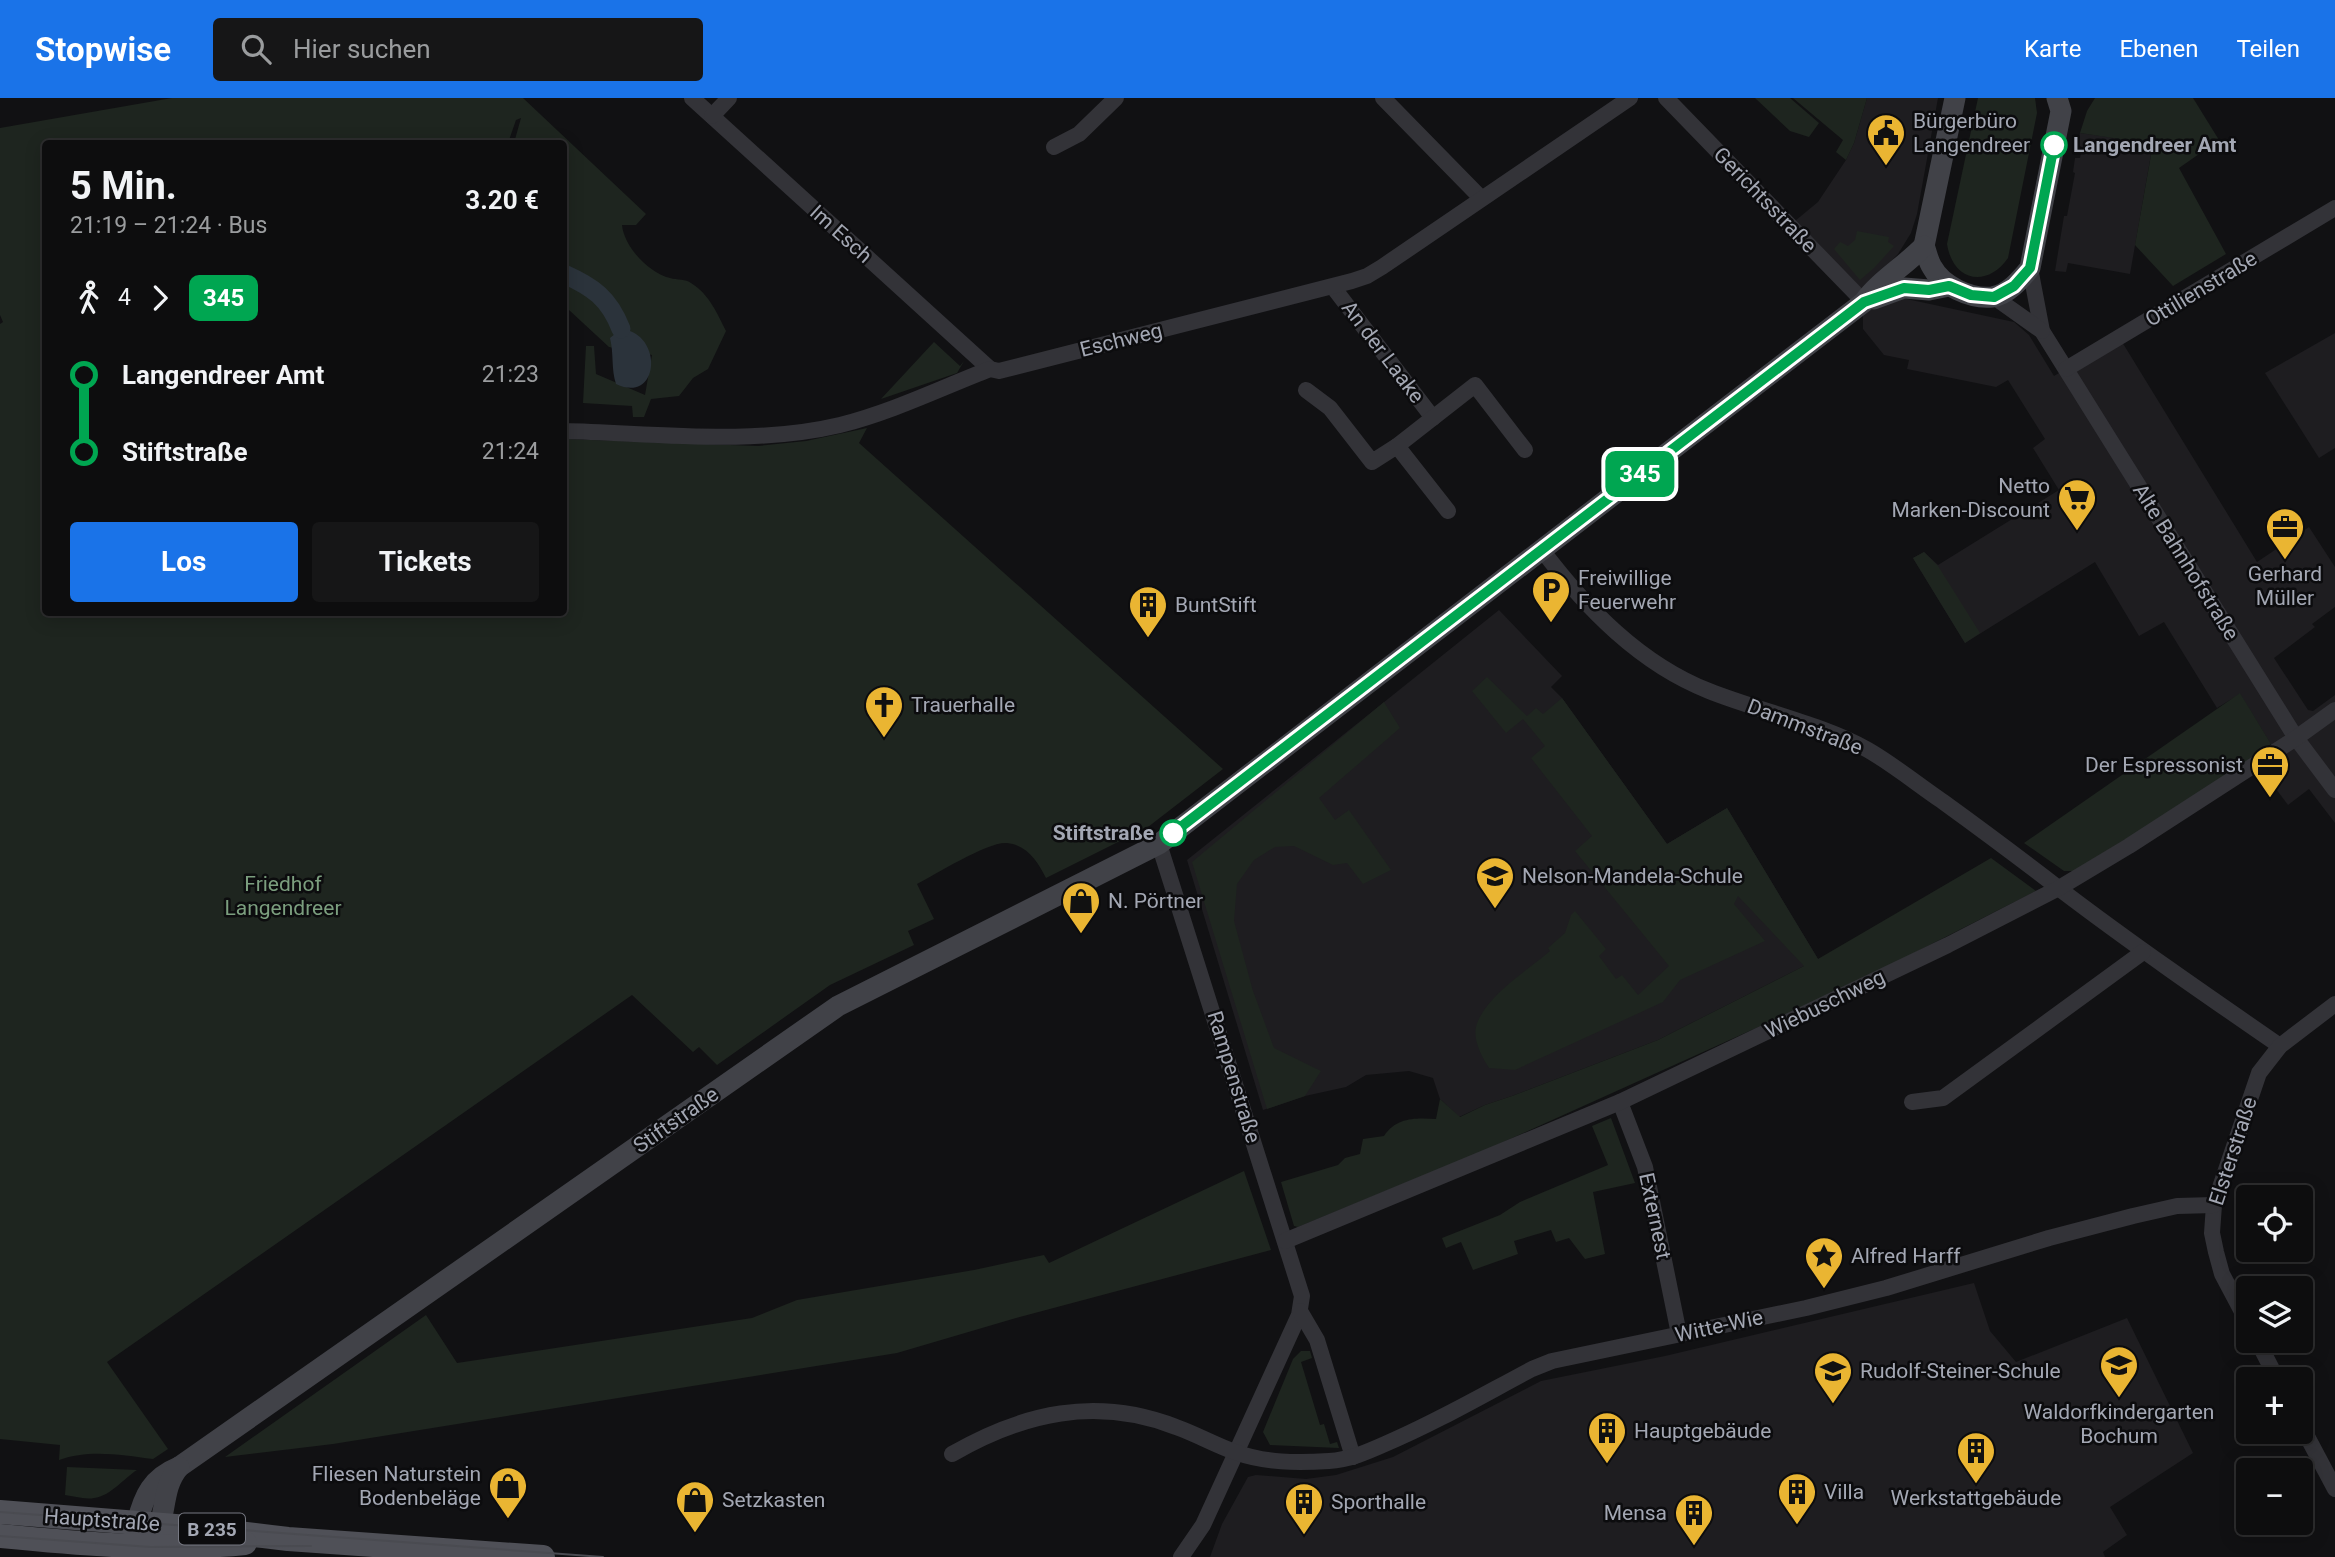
<!DOCTYPE html>
<html lang="de">
<meta charset="utf-8">
<style>
body{margin:0;font-family:Roboto,sans-serif;background:#161617;color:#f1f3f6;height:100vh;display:flex;flex-direction:column;font-size:26px;white-space:nowrap}
*{box-sizing:border-box;margin:0}
p{font-size:23px;color:#9a9c9e}
.icon{flex:none;width:38px;height:38px;fill:none;stroke:currentColor;stroke-width:2;stroke-linecap:round;stroke-linejoin:round}
.map{position:relative;flex:1;overflow:hidden}
.panel{position:absolute;left:42px;top:42px;width:525px;height:476px;display:flex;flex-direction:column;background:#0d0d0e;border-radius:7px;box-shadow:0 4px 18px #0003,0 0 0 2px #2d2d2e}
.panel>*{flex:none}
.badge{padding:0 14px;border-radius:10px;font-size:24px;line-height:46px}
.buttons{position:absolute;left:2236px;top:1087px;display:grid;gap:14px}
.buttons a{display:grid;place-items:center;width:77px;height:77px;border-radius:7px;background:#0d0d0e;box-shadow:0 4px 18px #0003,0 0 0 2px #2d2d2e;font-size:35px}
.map>.badge{position:absolute;translate:-50% -50%;box-shadow:0 0 0 4px #fff}
.legs{display:flex;align-items:center;gap:10px;height:77px;padding:0 28px;font-size:23px}
.legs p{margin-inline-start:auto}
.headline{display:flex;align-items:center;justify-content:space-between;height:119px;padding:0 28px}
h1{font-size:38px;font-weight:700;line-height:52px}
.primary-button{display:flex;gap:14px;margin-top:auto;padding:14px 28px}
.primary-button a{flex:1;height:80px;border-radius:7px;background:#1a73e8;color:#fff;font-size:28px;font-weight:700;line-height:80px;text-align:center}
.primary-button a+a{background:#161617;color:#f1f3f6}
ul{padding:0 28px;list-style:none}
li{display:flex;align-items:center;gap:24px;height:77px;font-size:26px}
li i{display:grid;place-items:center;width:10px;height:100%;margin:0 9px;background:currentColor}
li i::after{content:'';width:18px;height:18px;margin:-9px;border:5px solid;border-radius:50%;background:#0d0d0e}
li p{margin-inline-start:auto}
li:first-child i{background:linear-gradient(#0000 50%,currentColor 0)}
li:last-child i{background:linear-gradient(currentColor 50%,#0000 0)}
header{display:flex;align-items:center;gap:42px;box-sizing:border-box;height:98px;padding:0 35px;background:#1a73e8;color:#fff}
header strong{font-size:33px}
nav{display:flex;gap:38px;margin-inline-start:auto;font-size:24px}
.search{width:490px;height:63px;background:#161617;display:flex;align-items:center;gap:18px;box-sizing:border-box;padding:0 24px;border-radius:7px;color:#9a9c9e;font-size:26px}
.map>svg:first-child{display:block}
.built{fill:#1e1d20}
.green{fill:#1e251f}
.water{fill:#2b333b}
.lines{fill:none;stroke-linecap:round;stroke-linejoin:round}
.canal{stroke:#2b333b;stroke-width:19}
.street{stroke:#333338;stroke-width:16}
.secondary{stroke:#414248;stroke-width:21}
.primary{stroke:#4f5057;stroke-width:24}
.tram{stroke:#4a4b51;stroke-width:2}
.line-1-casing{stroke:#fff;stroke-width:16}
.line-1{stroke:#00a651;stroke-width:10}
.stop-1-dot{fill:#fff;stroke:#00a651;stroke-width:3.5}
.labels{text-anchor:middle;dominant-baseline:central;stroke-width:5;stroke-linejoin:round;paint-order:stroke}
.shield{fill:#0c0c0e;stroke:#767882;stroke-width:2}
.shield-label{font-size:19px;font-weight:bold;fill:#a3a7b3}
.poi-label{font-size:21px;fill:#a3a7b3;stroke:#0c0c0e;text-anchor:start}
.stop-label{font-size:21px;font-weight:bold;fill:#a3a7b3;stroke:#0c0c0e;text-anchor:start}
.street-label{font-size:21px;fill:#a3a7b3;stroke:#0c0c0e}
.park-label{font-size:21px;fill:#7b9e7e;stroke:#0c0c0e}
</style>
<header>
<strong>Stopwise</strong>
<div class="search"><svg class="icon" aria-label="search" viewBox="0 0 24 24"><circle cx="10" cy="10" r="6"/><path d="M15 15l6 6"/></svg>Hier suchen</div>
<nav><a>Karte</a><a>Ebenen</a><a>Teilen</a></nav>
</header>
<div class="map">
<svg width="2335" height="1459" viewBox="0 0 2335 1459">
<rect width="100%" height="100%" fill="#111113"/>
<g class="built">
<path d="M 1867,0 L 1938,0 L 1917,116 L 1911,135 L 1898,156 L 1865,190 L 1861,190 L 1795,123 L 1818,104 L 1846,62 L 1854,45 Z"/>
<path d="M 2080,35 L 2153,45 L 2130,176 L 2068,165 L 2066,174 L 2055,173 L 2064,118 L 2067,118 L 2075,75 L 2073,74 L 2075,60 L 2080,60 L 2082,49 L 2078,47 Z"/>
<path d="M 1902,200 L 2014,224 L 2029,237 L 2054,278 L 2119,239 L 2257,464 L 2309,429 L 2335,469 L 2335,509 L 2312,526 L 2315,529 L 2274,560 L 2308,612 L 2313,613 L 2335,597 L 2335,725 L 2309,691 L 2288,707 L 2261,671 L 2278,658 L 2240,596 L 2217,610 L 2164,524 L 2139,538 L 2095,464 L 1965,545 L 1913,460 L 1924,454 L 1938,467 L 2059,392 L 2033,350 L 2045,341 L 2008,282 L 1996,289 L 1907,271 L 1909,262 L 1884,257 L 1863,231 L 1863,215 L 1879,203 Z"/>
<path d="M 2335,235 L 2335,350 L 2319,360 L 2265,275 Z"/>
<path d="M 1499,512 L 1562,578 L 1551,589 L 1562,600 L 1667,746 L 1727,710 L 1818,861 L 1658,942 L 1512,998 L 1485,1007 L 1459,1019 L 1440,1001 L 1433,980 L 1409,973 L 1366,977 L 1346,989 L 1305,998 L 1263,1012 L 1187,762 Z"/>
<path d="M 1974,1185 L 1990,1233 L 2016,1264 L 2127,1220 L 2193,1355 L 2110,1409 L 2127,1437 L 2103,1454 L 2105,1459 L 1210,1459 L 1222,1426 L 1248,1379 L 1256,1377 L 1306,1381 L 1336,1377 L 1393,1359 L 1541,1283 L 1665,1258 Z"/>
</g>
<g class="green">
<path d="M 172,0 L 523,0 L 646,116 L 636,127 L 622,127 C 624,149 649,175 670,180 C 677,182 686,181 691,185 C 709,196 717,215 726,233 L 708,271 L 693,280 L 679,298 L 651,301 L 644,319 L 633,319 L 632,308 L 583,305 L 586,248 L 594,248 L 596,276 L 645,297 L 652,257 L 609,249 L 569,212 L 564,211 L 564,144 L 568,134 L 564,131 L 564,46 L 514,45 L 521,20 L 516,22 L 508,45 L 46,46 L 46,514 L 564,514 L 564,341 L 758,348 L 806,343 L 867,330 L 859,345 L 1223,671 L 1148,729 L 1046,780 C 1038,764 1027,747 1007,745 C 989,743 936,776 917,786 L 934,821 L 908,833 L 914,847 L 830,887 L 717,967 L 699,949 L 693,954 L 632,897 L 107,1264 L 168,1351 L 153,1361 C 122,1357 89,1351 59,1362 L 60,1347 L 0,1341 L 0,226 L 3,224 L 0,217 L 0,30 Z"/>
<path d="M 1755,0 L 1790,0 L 1819,25 L 1809,39 L 1790,33 Z"/>
<path d="M 1793,0 L 1867,0 L 1854,45 L 1846,62 L 1836,54 L 1843,42 Z"/>
<path d="M 1978,0 L 2035,0 L 2037,15 L 2008,160 C 1987,190 1953,184 1947,146 Z"/>
<path d="M 2095,0 L 2193,0 L 2219,42 L 2179,70 L 2226,156 L 2173,188 L 2135,147 L 2153,46 L 2080,35 L 2087,13 Z"/>
<path d="M 1857,133 L 1889,139 L 1888,144 L 1894,148 L 1874,170 L 1860,182 L 1834,151 L 1840,144 L 1848,148 L 1855,142 Z"/>
<path d="M 934,244 L 960,268 L 964,263 L 957,275 L 881,301 Z"/>
<path d="M 1924,454 L 1938,468 L 1980,535 L 1965,545 L 1913,460 Z"/>
<path d="M 1487,579 L 1527,618 L 1536,610 L 1543,616 L 1562,600 L 1667,746 L 1727,710 L 1818,861 L 1991,760 L 2036,793 L 1849,888 L 1488,1051 L 1298,1129 L 1294,1128 L 1281,1084 L 1338,1067 L 1345,1060 L 1360,1056 L 1363,1041 L 1384,1038 C 1397,1019 1415,1020 1436,1021 L 1440,1001 L 1460,1019 L 1485,1007 L 1512,998 L 1658,942 L 1804,868 L 1738,798 L 1734,806 L 1765,843 L 1680,882 L 1663,904 L 1515,972 L 1489,970 C 1482,959 1473,943 1476,929 C 1483,900 1528,872 1550,853 L 1548,850 L 1565,835 L 1571,817 L 1575,813 L 1606,851 L 1599,858 L 1616,881 L 1622,877 L 1638,897 L 1669,868 L 1575,753 L 1592,738 L 1531,660 L 1545,648 L 1523,621 L 1506,635 L 1472,593 Z"/>
<path d="M 2240,595 L 2271,646 L 2209,690 L 2074,773 L 2064,773 L 2024,745 Z"/>
<path d="M 1384,604 L 1400,630 L 1319,700 L 1335,722 L 1349,712 L 1391,772 L 1363,786 L 1347,765 L 1333,767 L 1294,748 L 1275,749 L 1254,762 L 1237,786 L 1234,823 L 1253,893 L 1274,950 L 1321,973 L 1305,998 L 1267,1011 L 1192,764 Z"/>
<path d="M 1611,1020 L 1635,1085 L 1593,1094 L 1605,1156 L 1585,1161 L 1569,1140 L 1556,1144 L 1551,1132 L 1514,1143 L 1518,1156 L 1473,1172 L 1461,1144 L 1446,1150 L 1442,1140 L 1500,1117 L 1520,1104 L 1608,1067 L 1592,1028 Z"/>
<path d="M 1244,1073 L 1271,1152 L 1016,1220 L 897,1255 L 333,1346 L 225,1359 L 426,1217 L 457,1265 L 752,1220 L 797,1202 L 974,1172 L 1044,1157 L 1049,1165 Z"/>
<path d="M 1301,1253 L 1310,1253 L 1312,1260 L 1301,1264 L 1320,1327 L 1324,1326 L 1330,1346 L 1337,1344 L 1339,1350 L 1270,1347 L 1263,1334 L 1293,1261 Z"/>
<path d="M 67,1369 L 137,1372 C 124,1380 111,1398 94,1400 C 85,1402 74,1398 65,1397 Z"/>
</g>
<path class="water" d="M 621,231 C 664,235 660,307 616,286 C 611,271 614,256 610,240 Z"/>
<g class="lines">
<path class="canal" d="M 564,176 C 593,189 609,200 621,231"/>
<g class="street">
<path d="M 692,0 L 990,271"/>
<path d="M 1383,0 L 1481,100"/>
<path d="M 1666,0 L 1864,204"/>
<path d="M 712,18 L 729,0"/>
<path d="M 1054,49 L 1079,36 L 1116,0"/>
<path d="M 2030,170 L 2042,233 L 2296,640 L 2335,692"/>
<path d="M 1333,189 L 1433,320"/>
<path d="M 1994,199 L 2042,233"/>
<path d="M 2066,271 L 2335,110"/>
<path d="M 1306,292 L 1330,310 L 1372,364 L 1397,348 L 1475,287 L 1525,352"/>
<path d="M 564,333 C 653,335 752,348 840,327 C 892,314 941,290 990,271 L 999,273 L 1352,183 L 1367,178 L 1382,169 L 1630,0"/>
<path d="M 1397,348 L 1448,413"/>
<path d="M 1542,452 C 1586,510 1640,566 1709,593 C 1759,613 1822,626 1868,652 C 1894,667 1917,686 1942,703 C 1982,732 2021,761 2061,792 C 2132,846 2206,897 2280,948"/>
<path d="M 1159,746 L 1302,1198 L 1299,1217 L 1203,1427 L 1181,1459"/>
<path d="M 1620,1004 L 1645,1069 L 1679,1236"/>
<path d="M 1912,1004 L 1943,1000 L 2143,854"/>
<path d="M 1285,1143 L 1620,1004 L 1948,847 L 2059,790 L 2129,748 L 2296,640 L 2335,612"/>
<path d="M 1300,1213 L 1317,1242 L 1353,1359"/>
<path d="M 2249,1227 L 2222,1176 L 2216,1154 L 2212,1135 L 2214,1107 L 2259,975 L 2280,948 L 2335,906"/>
<path d="M 2257,1242 L 2277,1281"/>
<path d="M 2301,1327 L 2335,1391"/>
<path d="M 952,1356 C 1023,1315 1096,1298 1176,1329 C 1196,1336 1215,1347 1235,1354 C 1265,1365 1297,1365 1329,1363 C 1349,1362 1367,1354 1385,1346 C 1435,1325 1483,1297 1532,1271 L 1552,1263 L 1806,1210 L 1886,1190 L 2049,1140 L 2133,1118 L 2177,1108 L 2214,1107"/>
</g>
<g class="secondary">
<path d="M 1955,0 L 1924,148 C 1927,155 1928,163 1932,169 C 1942,188 1970,201 1992,199 C 2008,197 2021,181 2030,170 L 2061,13 L 2057,0"/>
<path d="M 1874,201 L 1904,190 L 1929,192 L 1949,188"/>
<path d="M 143,1437 L 137,1425 C 144,1397 152,1380 179,1369 L 838,908 L 1159,746 L 1864,204 C 1879,183 1906,167 1924,148"/>
<path d="M 155,1441 C 167,1417 161,1390 179,1369"/>
</g>
<g class="primary">
<path d="M 0,1414 L 188,1429 L 288,1441 L 543,1459"/>
<path d="M 0,1438 C 82,1446 163,1453 245,1445"/>
</g>
<g class="tram">
<path d="M 0,1414 L 603,1459"/>
<path d="M 0,1438 L 150,1449 L 311,1448"/>
</g>
</g>
<g class="lines">
<defs>
<path id="line-1" d="M 1173,735 L 1864,204 L 1904,190 L 1929,192 L 1949,188 L 1971,197 L 1994,199 L 2014,188 L 2030,170 L 2054,47"/>
</defs>
<use href="#line-1" class="line-1-casing"/>
<use href="#line-1" class="line-1"/>
</g>
<defs>
<symbol id="civic-pin" viewBox="-11 -11 22 30"><path d="M0 17L-7.5 6A9.5 9.5 0 1 1 7.5 6Z" fill="#eab532" stroke="#0c0c0e"/><path d="M-.6-6.5H3V-4.5H.6V-3L4-1V1h2V6H-6V1h2V-1L-.6-3ZM-1.2 2.5V6h2.4V2.5Z" fill="#111"/></symbol>
<symbol id="supermarket-pin" viewBox="-11 -11 22 30"><path d="M0 17L-7.5 6A9.5 9.5 0 1 1 7.5 6Z" fill="#eab532" stroke="#0c0c0e"/><path d="M-6-5.5h2.5l.6 2H6L4.5 2H-2.5L-4.4-4H-6ZM-1.5 3.2a1.3 1.3 0 1 0 .1 0ZM3 3.2a1.3 1.3 0 1 0 .1 0Z" fill="#111"/></symbol>
<symbol id="office-pin" viewBox="-11 -11 22 30"><path d="M0 17L-7.5 6A9.5 9.5 0 1 1 7.5 6Z" fill="#eab532" stroke="#0c0c0e"/><path d="M-6-3h4V-5.5h4V-3h4V5H-6ZM-1-4.5V-3h2v-1.5ZM-6 0V1H6V0Z" fill="#111"/></symbol>
<symbol id="parking-pin" viewBox="-11 -11 22 30"><path d="M0 17L-7.5 6A9.5 9.5 0 1 1 7.5 6Z" fill="#eab532" stroke="#0c0c0e"/><path d="M-3.5-5.5H1a3.5 3.5 0 0 1 0 7H-1V5.5H-3.5ZM-1-3.4V-.6H.8a1.4 1.4 0 0 0 0-2.8Z" fill="#111"/></symbol>
<symbol id="building-pin" viewBox="-11 -11 22 30"><path d="M0 17L-7.5 6A9.5 9.5 0 1 1 7.5 6Z" fill="#eab532" stroke="#0c0c0e"/><path d="M-4-6H4V6H1V3H-1V6H-4ZM-2.5-4.3h1.7v1.8h-1.7ZM.8-4.3h1.7v1.8H.8ZM-2.5-1h1.7V.8h-1.7ZM.8-1h1.7V.8H.8Z" fill="#111"/></symbol>
<symbol id="church-pin" viewBox="-11 -11 22 30"><path d="M0 17L-7.5 6A9.5 9.5 0 1 1 7.5 6Z" fill="#eab532" stroke="#0c0c0e"/><path d="M-1.2-6h2.4v3.5h3.3v2.4h-3.3V6h-2.4V-.1h-3.3v-2.4h3.3Z" fill="#111"/></symbol>
<symbol id="school-pin" viewBox="-11 -11 22 30"><path d="M0 17L-7.5 6A9.5 9.5 0 1 1 7.5 6Z" fill="#eab532" stroke="#0c0c0e"/><path d="M0-5L7-2L0 1L-7-2ZM-4 1L0 2.5L4 1V4Q0 6-4 4Z" fill="#111"/></symbol>
<symbol id="shop-pin" viewBox="-11 -11 22 30"><path d="M0 17L-7.5 6A9.5 9.5 0 1 1 7.5 6Z" fill="#eab532" stroke="#0c0c0e"/><path d="M-5-2.5h2.3a2.7 3.5 0 0 1 5.4 0H5L5.5 6h-11ZM-1.5-2.5h3a1.5 2.3 0 0 0-3 0Z" fill="#111"/></symbol>
<symbol id="sight-pin" viewBox="-11 -11 22 30"><path d="M0 17L-7.5 6A9.5 9.5 0 1 1 7.5 6Z" fill="#eab532" stroke="#0c0c0e"/><path d="M0-6L1.8-2.2L6-1.7L2.9 1.2L3.7 5.4L0 3.3L-3.7 5.4L-2.9 1.2L-6-1.7L-1.8-2.2Z" fill="#111"/></symbol>
</defs>
<g fill-rule="evenodd">
<use href="#civic-pin" x="1864" y="13" width="44" height="60"/>
<use href="#supermarket-pin" x="2055" y="378" width="44" height="60"/>
<use href="#office-pin" x="2263" y="407" width="44" height="60"/>
<use href="#parking-pin" x="1529" y="470" width="44" height="60"/>
<use href="#building-pin" x="1126" y="485" width="44" height="60"/>
<use href="#church-pin" x="862" y="585" width="44" height="60"/>
<use href="#office-pin" x="2248" y="645" width="44" height="60"/>
<use href="#school-pin" x="1473" y="756" width="44" height="60"/>
<use href="#shop-pin" x="1059" y="781" width="44" height="60"/>
<use href="#sight-pin" x="1802" y="1136" width="44" height="60"/>
<use href="#school-pin" x="2097" y="1245" width="44" height="60"/>
<use href="#school-pin" x="1811" y="1251" width="44" height="60"/>
<use href="#building-pin" x="1585" y="1311" width="44" height="60"/>
<use href="#building-pin" x="1954" y="1331" width="44" height="60"/>
<use href="#shop-pin" x="486" y="1366" width="44" height="60"/>
<use href="#building-pin" x="1775" y="1372" width="44" height="60"/>
<use href="#shop-pin" x="673" y="1380" width="44" height="60"/>
<use href="#building-pin" x="1282" y="1382" width="44" height="60"/>
<use href="#building-pin" x="1672" y="1393" width="44" height="60"/>
</g>
<g class="stop-1-dot">
<circle cx="2054" cy="47" r="12"/>
<circle cx="1173" cy="735" r="12"/>
</g>
<g class="labels">
<rect class="shield" x="179" y="1415.5" width="66" height="31" rx="5"/>
<g class="shield-label">
<text x="212" y="1431">B 235</text>
</g>
<g class="poi-label">
<text x="1913" y="23">Bürgerbüro<tspan x="1913" dy="24">Langendreer</tspan></text>
<text x="2050" y="388" text-anchor="end">Netto<tspan x="2050" dy="24">Marken-Discount</tspan></text>
<text x="2285" y="476" text-anchor="middle">Gerhard<tspan x="2285" dy="24">Müller</tspan></text>
<text x="1578" y="480">Freiwillige<tspan x="1578" dy="24">Feuerwehr</tspan></text>
<text x="1175" y="507">BuntStift</text>
<text x="911" y="607">Trauerhalle</text>
<text x="2243" y="667" text-anchor="end">Der Espressonist</text>
<text x="1522" y="778">Nelson-Mandela-Schule</text>
<text x="1108" y="803">N. Pörtner</text>
<text x="1851" y="1158">Alfred Harff</text>
<text x="1860" y="1273">Rudolf-Steiner-Schule</text>
<text x="2119" y="1314" text-anchor="middle">Waldorfkindergarten<tspan x="2119" dy="24">Bochum</tspan></text>
<text x="1634" y="1333">Hauptgebäude</text>
<text x="481" y="1376" text-anchor="end">Fliesen Naturstein<tspan x="481" dy="24">Bodenbeläge</tspan></text>
<text x="1824" y="1394">Villa</text>
<text x="1976" y="1400" text-anchor="middle">Werkstattgebäude</text>
<text x="722" y="1402">Setzkasten</text>
<text x="1331" y="1404">Sporthalle</text>
<text x="1667" y="1415" text-anchor="end">Mensa</text>
</g>
<g class="stop-label">
<text x="2073" y="47">Langendreer Amt</text>
<text x="1154" y="735" text-anchor="end">Stiftstraße</text>
</g>
<g class="street-label">
<text transform="translate(1765 102) rotate(46)">Gerichtsstraße</text>
<text transform="translate(841 136) rotate(42)">Im Esch</text>
<text transform="translate(2201 191) rotate(-31)">Ottilienstraße</text>
<text transform="translate(1121 242) rotate(-14)">Eschweg</text>
<text transform="translate(1383 254) rotate(53)">An der Laake</text>
<text transform="translate(2186 464) rotate(58)">Alte Bahnhofstraße</text>
<text transform="translate(1805 629) rotate(21)">Dammstraße</text>
<text transform="translate(1825 906) rotate(-26)">Wiebuschweg</text>
<text transform="translate(1234 979) rotate(73)">Rampenstraße</text>
<text transform="translate(676 1022) rotate(-35)">Stiftstraße</text>
<text transform="translate(2233 1053) rotate(-72)">Elsterstraße</text>
<text transform="translate(1655 1118) rotate(78)">Externest</text>
<text transform="translate(1719 1228) rotate(-12)">Witte-Wie</text>
<text transform="translate(102 1422) rotate(4)">Hauptstraße</text>
</g>
<g class="park-label">
<text x="283" y="786">Friedhof<tspan x="283" dy="24">Langendreer</tspan></text>
</g>
</g>
</svg>
<div class="buttons">
<a><svg class="icon" aria-label="locate" viewBox="0 0 24 24"><circle cx="12" cy="12" r="6"/><path d="M12 2v4M12 18v4M2 12h4M18 12h4"/></svg></a>
<a><svg class="icon" aria-label="layers" viewBox="0 0 24 24"><path d="M12 4l9 5-9 5-9-5zM3 14l9 5 9-5"/></svg></a>
<a>+</a>
<a>−</a>
</div>
<b class="badge" style="left:1640px;top:376px;background:#00a651;color:#fff">345</b>
<section class="panel">
<div class="headline"><div><h1>5 Min.</h1><p>21:19 – 21:24 · Bus</p></div><b>3.20 €</b></div>
<div class="legs"><svg class="icon" aria-label="walk" viewBox="0 0 24 24"><circle cx="13" cy="4" r="2"/><path d="M13 8l-2 6 4 7M11 14l-3 7M7 12l3-4h3l4 4"/></svg>4<svg class="icon" aria-label="forward" viewBox="0 0 24 24"><path d="M9 5l7 7-7 7"/></svg><b class="badge" style="background:#00a651;color:#fff">345</b></div>
<ul>
<li><i style="color:#00a651"></i><b>Langendreer Amt</b><p>21:23</p></li>
<li><i style="color:#00a651"></i><b>Stiftstraße</b><p>21:24</p></li>
</ul>
<div class="primary-button"><a>Los</a><a>Tickets</a></div>
</section>
</div>
